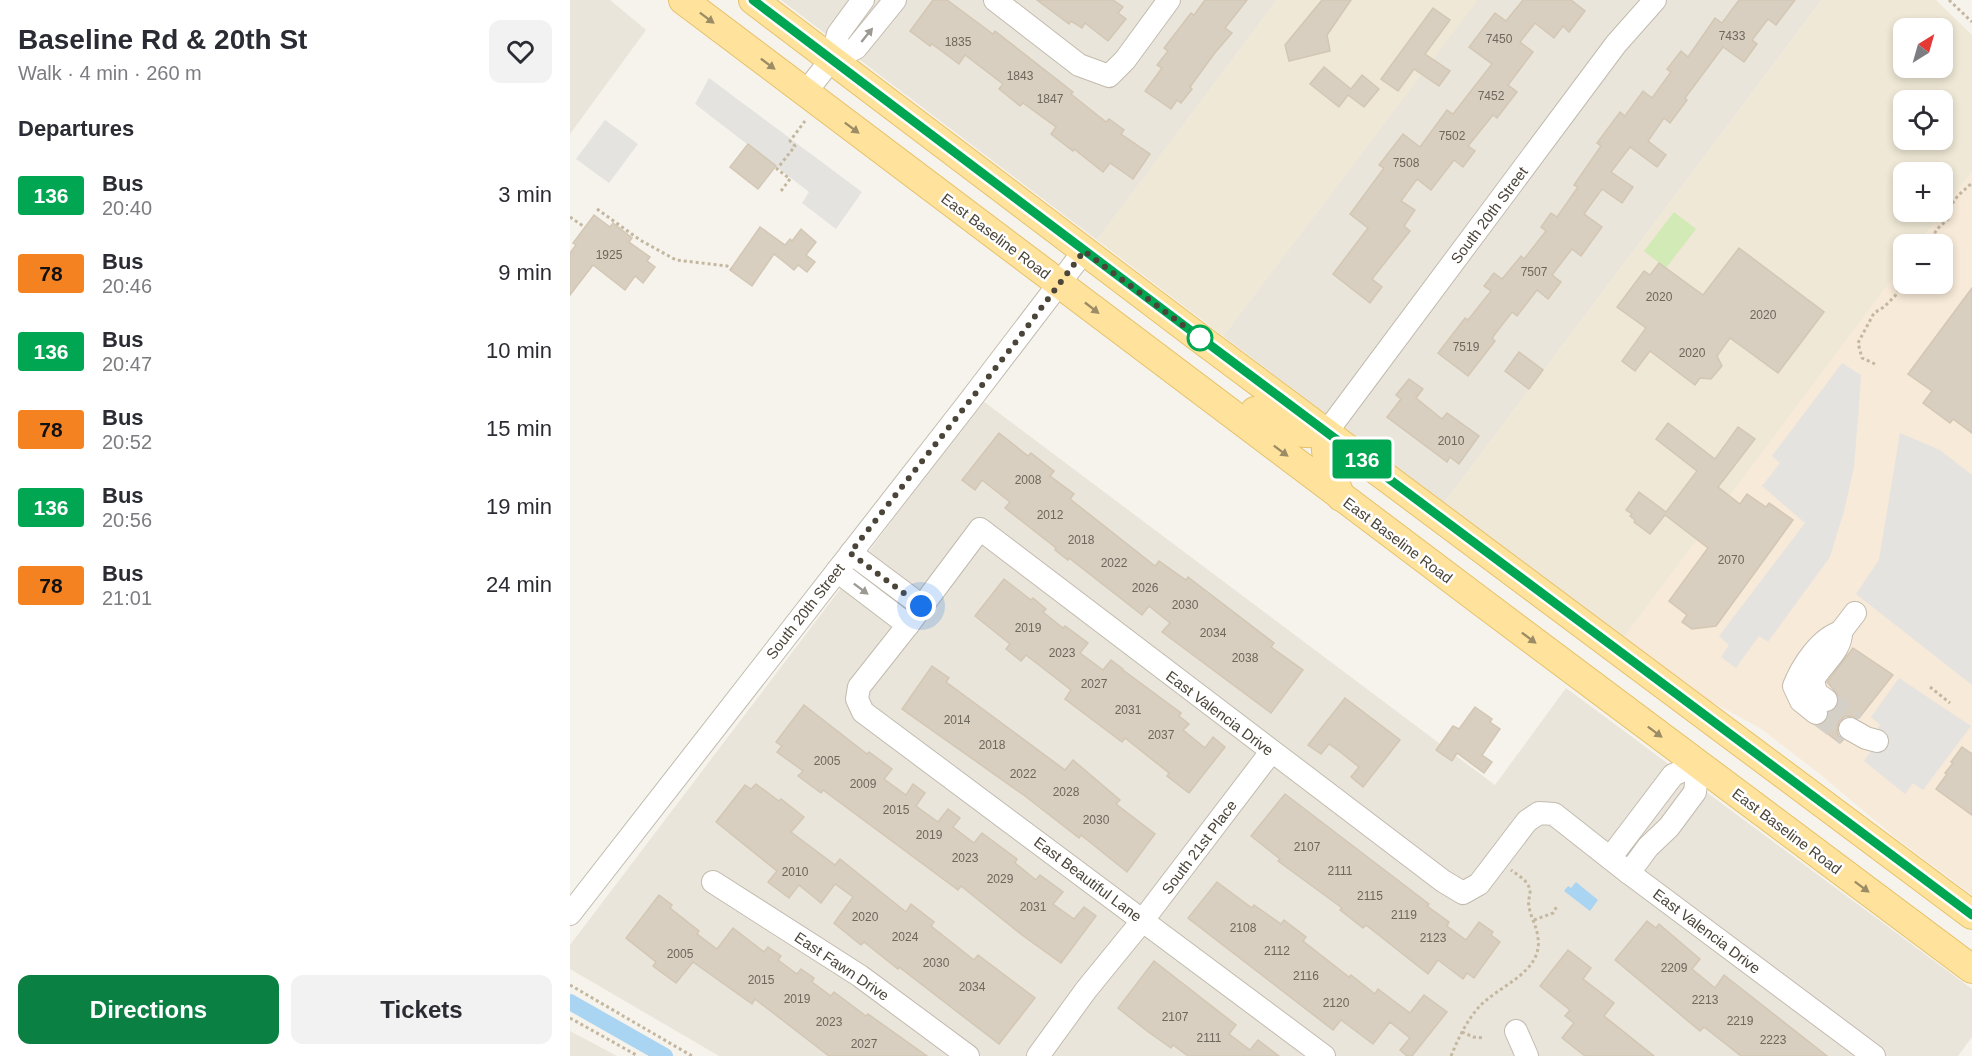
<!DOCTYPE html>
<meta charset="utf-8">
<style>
body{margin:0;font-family:Arial,sans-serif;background:#f2f2f3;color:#2b2b33;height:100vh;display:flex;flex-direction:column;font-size:22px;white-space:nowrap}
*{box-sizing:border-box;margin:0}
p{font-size:20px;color:#7c7c81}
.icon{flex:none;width:33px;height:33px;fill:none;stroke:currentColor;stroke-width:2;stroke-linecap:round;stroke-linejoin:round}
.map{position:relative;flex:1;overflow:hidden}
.side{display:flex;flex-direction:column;background:#fff;width:570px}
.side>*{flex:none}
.badge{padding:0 12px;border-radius:4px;font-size:21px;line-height:39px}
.needle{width:39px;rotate:37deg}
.tools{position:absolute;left:1323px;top:18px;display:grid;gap:12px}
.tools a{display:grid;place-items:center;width:60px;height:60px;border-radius:12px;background:#fff;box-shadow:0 3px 9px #0003;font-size:30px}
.you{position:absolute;width:30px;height:30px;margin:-15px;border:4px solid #fff;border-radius:50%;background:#1a73e8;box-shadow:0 0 0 9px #1a73e833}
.map>.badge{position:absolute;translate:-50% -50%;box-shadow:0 0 0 3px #fff}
h2{padding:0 18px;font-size:22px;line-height:54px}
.round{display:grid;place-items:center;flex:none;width:63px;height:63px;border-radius:12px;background:#f2f2f3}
.headline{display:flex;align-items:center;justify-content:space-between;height:102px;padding:0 18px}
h1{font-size:28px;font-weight:800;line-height:45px}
.cta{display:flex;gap:12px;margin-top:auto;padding:12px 18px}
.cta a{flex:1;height:69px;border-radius:12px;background:#0b8043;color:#fff;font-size:24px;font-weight:800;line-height:69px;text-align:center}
.cta a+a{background:#f2f2f3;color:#2b2b33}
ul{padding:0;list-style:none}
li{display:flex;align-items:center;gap:18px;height:78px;padding:0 18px}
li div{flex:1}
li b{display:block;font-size:22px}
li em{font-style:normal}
li .badge{min-width:66px;font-weight:700;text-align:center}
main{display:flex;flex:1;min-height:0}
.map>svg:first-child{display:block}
.residential{fill:#eae5da}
.commercial{fill:#f7ead8}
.education{fill:#efe8d6;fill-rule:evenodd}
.green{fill:#d2eab5}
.parking{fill:#e5e3e0}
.water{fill:#a9d4f2}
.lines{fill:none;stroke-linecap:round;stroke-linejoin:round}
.canal{stroke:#a9d4f2;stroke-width:16}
.building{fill:#d8cfc1;stroke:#d3c7b4;stroke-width:1.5}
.minor-tunnel{stroke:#d4d0c8;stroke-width:22;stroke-dasharray:22 11;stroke-linecap:butt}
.minor-casing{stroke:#c2bbae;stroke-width:24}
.major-casing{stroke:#e6c16a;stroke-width:30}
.path{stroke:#c4b79f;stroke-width:3;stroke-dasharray:3 3;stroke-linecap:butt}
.minor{stroke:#fff;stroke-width:22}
.major{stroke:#ffe39c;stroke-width:28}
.oneway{fill:#9c8c66}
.oneway2{fill:#9c9892}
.line-casing{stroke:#fff;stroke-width:14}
.line{stroke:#00a651;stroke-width:9}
.walk{stroke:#4b4439;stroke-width:6;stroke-dasharray:0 10.8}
.stop-dot{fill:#fff;stroke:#00a651;stroke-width:3}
.labels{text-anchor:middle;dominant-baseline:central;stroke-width:5;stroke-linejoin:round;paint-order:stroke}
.number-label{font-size:12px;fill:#6e675b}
.street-label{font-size:15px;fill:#4b4439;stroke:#fff}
</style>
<main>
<section class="side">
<div class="headline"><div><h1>Baseline Rd &amp; 20th St</h1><p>Walk · 4 min · 260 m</p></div><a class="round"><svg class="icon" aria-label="heart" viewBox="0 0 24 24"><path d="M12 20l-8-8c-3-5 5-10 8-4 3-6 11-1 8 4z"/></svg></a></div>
<h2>Departures</h2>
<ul>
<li><span class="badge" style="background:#00a651;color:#fff">136</span><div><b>Bus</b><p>20:40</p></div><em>3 min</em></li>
<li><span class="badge" style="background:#f58220;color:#111">78</span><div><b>Bus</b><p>20:46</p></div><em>9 min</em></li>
<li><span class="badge" style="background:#00a651;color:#fff">136</span><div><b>Bus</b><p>20:47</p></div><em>10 min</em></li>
<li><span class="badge" style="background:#f58220;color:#111">78</span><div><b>Bus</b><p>20:52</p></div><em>15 min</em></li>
<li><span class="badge" style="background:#00a651;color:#fff">136</span><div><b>Bus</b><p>20:56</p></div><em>19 min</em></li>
<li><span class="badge" style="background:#f58220;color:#111">78</span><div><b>Bus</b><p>21:01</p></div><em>24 min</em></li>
</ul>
<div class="cta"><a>Directions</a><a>Tickets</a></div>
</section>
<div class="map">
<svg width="1402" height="1056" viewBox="0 0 1402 1056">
<rect width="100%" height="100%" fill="#f6f3ec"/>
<g class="residential">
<path d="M 0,0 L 40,0 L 76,30 L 0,134 Z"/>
<path d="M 211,0 L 707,0 L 527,240 Z"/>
<path d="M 907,0 L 1252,0 L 874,503 L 653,336 Z"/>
<path d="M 413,401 L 925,785 L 996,688 L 1402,989 L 1402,1037 L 1388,1056 L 149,1056 L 0,969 L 0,945 Z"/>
<path d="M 0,1031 L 47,1056 L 0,1056 Z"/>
</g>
<path class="commercial" d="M 1402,172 L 1402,895 L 1326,838 L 1250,774 L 1190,728 L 1142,702 L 1054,637 L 1333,263 L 1334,284 L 1372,284 L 1372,244 L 1348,244 Z"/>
<g class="education">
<path d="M 707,0 L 908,0 L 653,336 L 527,240 Z"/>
<path d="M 1252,0 L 1366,0 L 1402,35 L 1402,172 L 1372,211 L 1372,172 L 1334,172 L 1334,212 L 1372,212 L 1348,244 L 1334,244 L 1333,264 L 1054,637 L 874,503 ZM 1334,28 L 1372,28 L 1372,68 L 1334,68 ZM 1334,100 L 1372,100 L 1372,140 L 1334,140 Z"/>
</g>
<path class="green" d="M 1104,212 L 1126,229 L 1096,268 L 1074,251 Z"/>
<g class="parking">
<path d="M 139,78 L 292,192 L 266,229 L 232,203 L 239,192 L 125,104 Z"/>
<path d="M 35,120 L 68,144 L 39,183 L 6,159 Z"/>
<path d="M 1272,363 L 1291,375 L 1288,419 L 1284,467 L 1274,511 L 1260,557 L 1198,642 L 1189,636 L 1166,668 L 1151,657 L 1159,645 L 1149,636 L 1235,523 L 1192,486 L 1210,463 L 1202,456 Z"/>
<path d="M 1330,433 L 1370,450 L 1402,475 L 1402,685 L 1286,594 L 1309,560 Z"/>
<path d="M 1329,678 L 1401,726 L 1353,790 L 1343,783 L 1335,794 L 1294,761 L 1302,750 L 1295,745 L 1310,725 L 1301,717 Z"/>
</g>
<path class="water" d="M 1006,882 L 1028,900 L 1020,911 L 994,891 L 998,886 L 1001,888 Z"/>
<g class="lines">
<path class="canal" d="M 0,1002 L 95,1056"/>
</g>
<g class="building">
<path d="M 363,0 L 377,0 L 423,34 L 425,31 L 503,92 L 501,94 L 536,122 L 539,119 L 554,130 L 551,134 L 580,154 L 563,179 L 540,163 L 533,172 L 504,149 L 503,151 L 481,134 L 486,127 L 453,103 L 450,106 L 429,89 L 433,84 L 395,55 L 389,64 L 362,44 L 360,46 L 340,31 Z"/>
<path d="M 467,0 L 543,0 L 553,7 L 548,13 L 556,19 L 538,41 L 515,23 L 512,28 L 501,21 L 499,24 Z"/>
<path d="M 635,0 L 677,0 L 655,28 L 662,33 L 644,54 L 620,87 L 622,89 L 611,103 L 607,100 L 601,109 L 575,91 L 592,68 L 587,65 L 598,51 L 594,48 L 621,13 L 624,15 Z"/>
<path d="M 752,0 L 781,0 L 757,35 L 760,51 L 719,61 L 715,45 Z"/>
<path d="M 953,0 L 1001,0 L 1015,11 L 999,32 L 993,26 L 984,38 L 965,23 L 950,42 L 963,52 L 938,85 L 947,92 L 927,118 L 923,115 L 898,146 L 905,151 L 893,167 L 884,160 L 861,190 L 847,179 L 831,201 L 845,210 L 834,226 L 840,231 L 802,279 L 812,287 L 800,303 L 763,274 L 798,228 L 780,214 L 814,168 L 809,165 L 833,134 L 850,147 L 877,110 L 883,114 L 922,64 L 899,47 L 925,13 L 936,21 Z"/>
<path d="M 1169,0 L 1225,0 L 1206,25 L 1198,19 L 1182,40 L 1187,44 L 1174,62 L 1153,47 L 1115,98 L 1117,100 L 1100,123 L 1094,118 L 1078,141 L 1096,155 L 1087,167 L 1060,147 L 1041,172 L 1063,187 L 1052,203 L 1032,189 L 1014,214 L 1032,227 L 1011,256 L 1002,249 L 982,275 L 991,282 L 978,299 L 967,290 L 947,316 L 942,312 L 922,338 L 925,341 L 898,376 L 868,353 L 895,318 L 898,320 L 921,291 L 914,286 L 924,273 L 932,279 L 951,256 L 954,259 L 976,231 L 971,227 L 981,213 L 987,217 L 1008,187 L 1004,185 L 1031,146 L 1027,143 L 1050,112 L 1055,116 L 1073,91 L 1082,98 L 1101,72 L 1097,69 L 1111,51 L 1118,57 L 1145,18 L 1152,23 Z"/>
<path d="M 863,8 L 880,20 L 855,54 L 880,71 L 869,86 L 844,69 L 828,91 L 811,79 Z"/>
<path d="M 754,67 L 781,89 L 792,75 L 809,89 L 794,107 L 778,95 L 769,107 L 740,84 Z"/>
<path d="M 178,144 L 206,166 L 188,189 L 160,167 Z"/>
<path d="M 24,215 L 40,227 L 43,223 L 62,238 L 59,242 L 80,257 L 77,261 L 85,267 L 73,283 L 65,276 L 55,290 L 23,265 L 0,295 L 0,253 L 6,245 L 3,243 Z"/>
<path d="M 190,227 L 215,245 L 220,239 L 222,241 L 231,229 L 246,242 L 236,255 L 245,262 L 237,272 L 228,265 L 224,270 L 204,254 L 182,286 L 160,270 Z"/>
<path d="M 1169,248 L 1254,312 L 1208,373 L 1160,338 L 1147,356 L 1152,366 L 1141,379 L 1130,378 L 1125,385 L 1080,351 L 1065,371 L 1052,361 L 1076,328 L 1047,307 L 1074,271 L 1080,275 L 1089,263 L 1133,295 Z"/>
<path d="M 1402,288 L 1402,433 L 1383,419 L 1380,423 L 1353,403 L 1362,391 L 1338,374 Z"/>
<path d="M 949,352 L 973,370 L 959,389 L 935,371 Z"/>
<path d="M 839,379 L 853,389 L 846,398 L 872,419 L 877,413 L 909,436 L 889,464 L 880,457 L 877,462 L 817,417 L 831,399 L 826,395 Z"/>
<path d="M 1098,423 L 1145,459 L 1168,427 L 1185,439 L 1148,487 L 1170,504 L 1177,494 L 1196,507 L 1199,503 L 1223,520 L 1146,626 L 1122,629 L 1112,622 L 1117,615 L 1099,601 L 1138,548 L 1095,515 L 1080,534 L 1064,522 L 1065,520 L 1060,516 L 1062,514 L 1056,510 L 1069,492 L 1096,512 L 1127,471 L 1086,439 Z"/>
<path d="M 429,433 L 458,456 L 461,453 L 484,471 L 480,476 L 504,494 L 500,499 L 561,547 L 585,566 L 589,561 L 616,580 L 618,577 L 704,643 L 701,647 L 733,670 L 701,713 L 592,632 L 600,623 L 579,606 L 572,615 L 499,558 L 498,560 L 485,550 L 486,548 L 435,508 L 440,502 L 412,480 L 405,490 L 392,480 Z"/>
<path d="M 434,579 L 461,600 L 463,598 L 476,609 L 473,612 L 493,628 L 495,626 L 518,643 L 510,653 L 533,670 L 541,660 L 553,669 L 553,670 L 611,713 L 609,716 L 619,724 L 613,730 L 635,748 L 643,737 L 655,747 L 619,793 L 597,776 L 599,773 L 555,738 L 552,742 L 495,699 L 501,690 L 456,655 L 451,661 L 436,649 L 440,644 L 405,616 Z"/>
<path d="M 1283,648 L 1323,675 L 1289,718 L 1279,716 L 1274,717 L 1269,722 L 1267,730 L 1268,735 L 1273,740 L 1270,743 L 1247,726 L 1256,722 L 1259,713 L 1267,707 L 1269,701 L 1268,695 L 1257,682 Z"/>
<path d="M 362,666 L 379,678 L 376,682 L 387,690 L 495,770 L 503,760 L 550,800 L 546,804 L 585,834 L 557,872 L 511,835 L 509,838 L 455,796 L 332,709 Z"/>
<path d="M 775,698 L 830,740 L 793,787 L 781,777 L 789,767 L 769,751 L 759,744 L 751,754 L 738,745 Z"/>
<path d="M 234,705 L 297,754 L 299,752 L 322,769 L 314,779 L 336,795 L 343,784 L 355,793 L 346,806 L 368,822 L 378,809 L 390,818 L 383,827 L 404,843 L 412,833 L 447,859 L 445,863 L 466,880 L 470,875 L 493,892 L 483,904 L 504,919 L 514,907 L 526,916 L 491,963 L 452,935 L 391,886 L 388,890 L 253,790 L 251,793 L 228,776 L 233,771 L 207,752 L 212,746 L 206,742 Z"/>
<path d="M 905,707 L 922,719 L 920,722 L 930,729 L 912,755 L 922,762 L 914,773 L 887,753 L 882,761 L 866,750 L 883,726 L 889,729 Z"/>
<path d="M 1392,747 L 1402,754 L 1402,815 L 1366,789 L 1377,774 L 1375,773 L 1383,763 L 1381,762 Z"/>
<path d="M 186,784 L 209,801 L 211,799 L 234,817 L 221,832 L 265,865 L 270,859 L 336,912 L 341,904 L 364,922 L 361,926 L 404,960 L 408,955 L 465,998 L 429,1044 L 329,967 L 328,969 L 294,942 L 291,945 L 264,923 L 283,897 L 265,884 L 251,903 L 229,885 L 219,898 L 198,882 L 207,871 L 146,822 L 175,785 L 181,789 Z"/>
<path d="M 715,794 L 859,904 L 857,906 L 879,922 L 877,926 L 896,940 L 909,922 L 923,932 L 921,935 L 930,942 L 904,978 L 897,973 L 893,979 L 868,960 L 858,974 L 796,925 L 793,928 L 770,910 L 772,908 L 708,861 L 710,859 L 681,836 Z"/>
<path d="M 647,882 L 682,908 L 684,905 L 711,924 L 714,920 L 736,937 L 733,941 L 779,977 L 781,975 L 805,994 L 808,989 L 840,1013 L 854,995 L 877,1012 L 842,1056 L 837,1056 L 830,1050 L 840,1038 L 820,1022 L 803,1044 L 771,1020 L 763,1030 L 618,918 Z"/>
<path d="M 89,895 L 102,905 L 100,908 L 129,931 L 127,934 L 147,949 L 163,928 L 194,952 L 198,947 L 211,956 L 208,960 L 227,974 L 231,969 L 244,978 L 242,982 L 261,996 L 264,992 L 296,1016 L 298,1014 L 357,1056 L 259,1056 L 185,999 L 182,1004 L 123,962 L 106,983 L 83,966 L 86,962 L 56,938 Z"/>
<path d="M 1077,921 L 1086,928 L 1089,924 L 1130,959 L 1122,969 L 1145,988 L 1154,975 L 1257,1056 L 1171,1056 L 1134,1027 L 1130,1031 L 1045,960 Z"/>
<path d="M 998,950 L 1021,968 L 1013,979 L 1044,1003 L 1034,1016 L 1084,1056 L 1015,1056 L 992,1038 L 1004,1023 L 995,1016 L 1000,1010 L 970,986 Z"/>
<path d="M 584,961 L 666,1025 L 659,1034 L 680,1050 L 688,1040 L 709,1056 L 618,1056 L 603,1045 L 601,1048 L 577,1031 L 548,1008 Z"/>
</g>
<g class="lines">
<g class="minor-tunnel">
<path d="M 1256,700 L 1286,722"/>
<path d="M 1246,713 L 1276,735"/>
</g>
<defs>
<g id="minor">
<path d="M 425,0 L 509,65 L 539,76 L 555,60 L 599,0"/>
<path d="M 261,60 L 286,48 L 325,0"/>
<path d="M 235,93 L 261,60 L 268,34 L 293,0"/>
<path d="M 756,433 L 1046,44 L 1085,0"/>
<path d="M 281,553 L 352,606"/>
<path d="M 267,571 L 338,625"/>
<path d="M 1262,643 L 1285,613"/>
<path d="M 1246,713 L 1231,701 L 1224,686 C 1232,666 1250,638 1271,632 C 1272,650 1251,665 1243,680 L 1246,693 L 1256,700"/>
<path d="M 1280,729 L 1296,738 L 1307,741"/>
<path d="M 1040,858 L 1103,775 L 1128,764 L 1125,792 L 1099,827 L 1078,847 L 1059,873"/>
<path d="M 143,882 L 290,976 L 398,1056"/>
<path d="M 0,914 L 398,403 L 514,251"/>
<path d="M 946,1031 L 957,1056"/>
<path d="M 468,1056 L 516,990 L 573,920 L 701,752"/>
<path d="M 754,1056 L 293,712 L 287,699 L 289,687 L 338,625 L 410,529 L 873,881 L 893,893 L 909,884 L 957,821 L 969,813 L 984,814 L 1059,873 L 1304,1056"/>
</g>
<g id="major">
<path d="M 113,0 L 913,603 L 1402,969"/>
<path d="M 183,0 L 628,337 L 1402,915"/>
<path d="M 685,411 C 713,431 721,435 756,433 C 753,456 762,475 771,497"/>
</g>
</defs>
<use href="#minor" class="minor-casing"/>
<use href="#major" class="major-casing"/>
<g class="path">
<path d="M 1379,0 L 1402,22"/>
<path d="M 211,191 L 220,179 L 207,169 L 225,146 L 220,141 L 235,121"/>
<path d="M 27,209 L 70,240 L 106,260 L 157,266 L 161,269"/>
<path d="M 0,217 L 13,226"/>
<path d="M 1359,244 L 1367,229 L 1378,219 C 1380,200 1389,195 1402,183"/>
<path d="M 1305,364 L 1292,358 L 1288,343 L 1304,313 L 1314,307 L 1325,296 L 1334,279"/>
<path d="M 1360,687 L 1380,703"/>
<path d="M 964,920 L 983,913 L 987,906"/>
<path d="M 0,985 L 122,1056"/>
<path d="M 0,1018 L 68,1056"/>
<path d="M 892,1032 L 903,1037 L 914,1038"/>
<path d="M 881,1056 C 888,1039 896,1022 908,1008 C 927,986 973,973 968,938 C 967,927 961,918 959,907 C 958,902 959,898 960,894 C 961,882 949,876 941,870"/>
</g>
<use href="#minor" class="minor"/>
<use href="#major" class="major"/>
</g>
<defs><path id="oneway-solid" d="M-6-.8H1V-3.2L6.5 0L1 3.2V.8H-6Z" transform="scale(1.5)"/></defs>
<g class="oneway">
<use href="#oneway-solid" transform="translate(137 18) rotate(37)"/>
<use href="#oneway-solid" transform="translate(198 64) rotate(37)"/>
<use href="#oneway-solid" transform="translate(282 128) rotate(37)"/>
<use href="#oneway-solid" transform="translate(522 308) rotate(38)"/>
<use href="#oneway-solid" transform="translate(711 451) rotate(37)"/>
<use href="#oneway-solid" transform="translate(959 638) rotate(37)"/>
<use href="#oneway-solid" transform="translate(1085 732) rotate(37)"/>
<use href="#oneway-solid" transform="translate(1292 887) rotate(37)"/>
</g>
<g class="oneway2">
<use href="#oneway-solid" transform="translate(297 35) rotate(-51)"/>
<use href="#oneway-solid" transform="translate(291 589) rotate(37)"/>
</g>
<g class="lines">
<defs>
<path id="line" d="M 183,0 L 620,330 L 1402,915"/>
</defs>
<use href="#line" class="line-casing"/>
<use href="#line" class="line"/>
<path class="walk" d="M 351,606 L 280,553 L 442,347 L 514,251 L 630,338"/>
</g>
<circle class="stop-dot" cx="630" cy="338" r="12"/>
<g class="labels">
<g class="number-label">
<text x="1162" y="36">7433</text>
<text x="929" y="39">7450</text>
<text x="388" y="42">1835</text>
<text x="450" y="76">1843</text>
<text x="921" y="96">7452</text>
<text x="480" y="99">1847</text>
<text x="882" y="136">7502</text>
<text x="836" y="163">7508</text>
<text x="39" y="255">1925</text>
<text x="964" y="272">7507</text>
<text x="1089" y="297">2020</text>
<text x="1193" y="315">2020</text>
<text x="896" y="347">7519</text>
<text x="1122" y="353">2020</text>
<text x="881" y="441">2010</text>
<text x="458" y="480">2008</text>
<text x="480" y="515">2012</text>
<text x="511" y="540">2018</text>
<text x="1161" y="560">2070</text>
<text x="544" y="563">2022</text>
<text x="575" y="588">2026</text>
<text x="615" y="605">2030</text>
<text x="458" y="628">2019</text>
<text x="643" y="633">2034</text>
<text x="492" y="653">2023</text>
<text x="675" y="658">2038</text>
<text x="524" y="684">2027</text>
<text x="558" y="710">2031</text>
<text x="387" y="720">2014</text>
<text x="591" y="735">2037</text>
<text x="422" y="745">2018</text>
<text x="257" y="761">2005</text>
<text x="453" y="774">2022</text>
<text x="293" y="784">2009</text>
<text x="496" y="792">2028</text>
<text x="326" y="810">2015</text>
<text x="526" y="820">2030</text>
<text x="359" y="835">2019</text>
<text x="737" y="847">2107</text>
<text x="395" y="858">2023</text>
<text x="770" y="871">2111</text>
<text x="225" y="872">2010</text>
<text x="430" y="879">2029</text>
<text x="800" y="896">2115</text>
<text x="463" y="907">2031</text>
<text x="834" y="915">2119</text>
<text x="295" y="917">2020</text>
<text x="673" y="928">2108</text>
<text x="335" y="937">2024</text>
<text x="863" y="938">2123</text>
<text x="707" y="951">2112</text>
<text x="110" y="954">2005</text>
<text x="366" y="963">2030</text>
<text x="1104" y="968">2209</text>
<text x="736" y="976">2116</text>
<text x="191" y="980">2015</text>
<text x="402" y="987">2034</text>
<text x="227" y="999">2019</text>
<text x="1135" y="1000">2213</text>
<text x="766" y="1003">2120</text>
<text x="605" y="1017">2107</text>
<text x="1170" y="1021">2219</text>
<text x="259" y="1022">2023</text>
<text x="639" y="1038">2111</text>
<text x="1203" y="1040">2223</text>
<text x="294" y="1044">2027</text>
</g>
<g class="street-label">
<text transform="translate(919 215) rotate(-53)">South 20th Street</text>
<text transform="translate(426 236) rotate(37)">East Baseline Road</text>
<text transform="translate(828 540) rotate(37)">East Baseline Road</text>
<text transform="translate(235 611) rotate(-52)">South 20th Street</text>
<text transform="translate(650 713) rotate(37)">East Valencia Drive</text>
<text transform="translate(1217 831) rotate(37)">East Baseline Road</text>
<text transform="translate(629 847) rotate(-53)">South 21st Place</text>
<text transform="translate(518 879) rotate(37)">East Beautiful Lane</text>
<text transform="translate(1137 931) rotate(37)">East Valencia Drive</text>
<text transform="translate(272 966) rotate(34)">East Fawn Drive</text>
</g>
</g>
</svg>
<div class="tools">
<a><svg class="needle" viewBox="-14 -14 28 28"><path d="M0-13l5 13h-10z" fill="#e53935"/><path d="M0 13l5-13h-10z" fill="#7c7c81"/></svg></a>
<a><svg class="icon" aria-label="locate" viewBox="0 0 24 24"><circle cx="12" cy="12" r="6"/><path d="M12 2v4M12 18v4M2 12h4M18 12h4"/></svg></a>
<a>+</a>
<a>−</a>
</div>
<div class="you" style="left:351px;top:606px"></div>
<b class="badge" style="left:792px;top:459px;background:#00a651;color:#fff">136</b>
</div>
</main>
